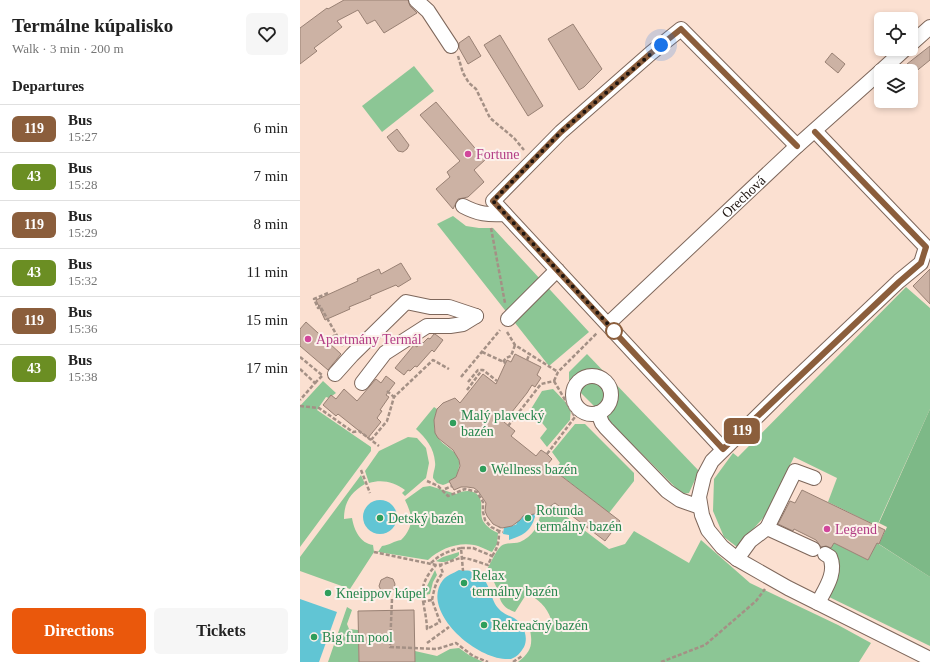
<!DOCTYPE html>
<meta charset="utf-8">
<style>
body{margin:0;font-family:"Times New Roman",serif;background:#f6f6f6;color:#222;height:100vh;display:flex;flex-direction:column;font-size:15px;white-space:nowrap}
*{box-sizing:border-box;margin:0}
p{font-size:13px;color:#767676}
.icon{flex:none;width:22px;height:22px;fill:none;stroke:currentColor;stroke-width:2;stroke-linecap:round;stroke-linejoin:round}
.map{position:relative;flex:1;overflow:hidden}
.side{display:flex;flex-direction:column;background:#fff;width:300px}
.side>*{flex:none}
.badge{padding:0 8px;border-radius:6px;font-size:14px;line-height:26px}
.tools{position:absolute;left:574px;top:12px;display:grid;gap:8px}
.tools a{display:grid;place-items:center;width:44px;height:44px;border-radius:6px;background:#fff;box-shadow:0 2px 6px #0003;font-size:20px}
.you{position:absolute;width:20px;height:20px;margin:-10px;border:3px solid #fff;border-radius:50%;background:#1a73e8;box-shadow:0 0 0 6px #1a73e833}
.map>.badge{position:absolute;translate:-50% -50%;box-shadow:0 0 0 2px #fff}
h2{padding:0 12px;font-size:15px;line-height:36px}
.round{display:grid;place-items:center;flex:none;width:42px;height:42px;border-radius:6px;background:#f6f6f6}
.overview{display:flex;align-items:center;justify-content:space-between;height:68px;padding:0 12px}
h1{font-size:19px;font-weight:700;line-height:30px}
.primary-button{display:flex;gap:8px;margin-top:auto;padding:8px 12px}
.primary-button a{flex:1;height:46px;border-radius:6px;background:#ea580c;color:#fff;font-size:16px;font-weight:700;line-height:46px;text-align:center}
.primary-button a+a{background:#f6f6f6;color:#222}
ul{padding:0;list-style:none}
li{display:flex;align-items:center;gap:12px;height:48px;padding:0 12px;border-top:1px solid #e0e0e0}
li div{flex:1}
li b{display:block;font-size:15px}
li em{font-style:normal}
li .badge{min-width:44px;font-weight:700;text-align:center}
main{display:flex;flex:1;min-height:0}
.map>svg:first-child{display:block}
.green{fill:#8cc695}
.forest{fill:#7db987}
.water{fill:#61c5d4}
.building{fill:#ccb2a4;stroke:#998174}
.lines{fill:none;stroke-linecap:round;stroke-linejoin:round}
.minor-casing{stroke:#7e675b;stroke-width:16}
.path{stroke:#a49085;stroke-width:2.5;stroke-dasharray:4 2;stroke-linecap:butt}
.minor{stroke:#fff;stroke-width:14}
.line-casing{stroke:#fff;stroke-width:9}
.line{stroke:#8b5e3c;stroke-width:6}
.walk{stroke:#1e1510;stroke-width:4;stroke-dasharray:0 7.2}
.hotel-dot{fill:#d1479c;stroke:#fcf1eb;stroke-width:1.5}
.stop-dot{fill:#fff;stroke:#8b5e3c;stroke-width:2}
.leisure-dot{fill:#2e9e5b;stroke:#fcf1eb;stroke-width:1.5}
.labels{text-anchor:middle;dominant-baseline:central;stroke-width:4;stroke-linejoin:round;paint-order:stroke}
.hotel-label{font-size:14px;fill:#b23c85;stroke:#fcf1eb;text-anchor:start}
.street-label{font-size:14px;fill:#1e1510;stroke:#fcf1eb}
.leisure-label{font-size:14px;fill:#27864d;stroke:#fcf1eb;text-anchor:start}
</style>
<main>
<section class="side">
<div class="overview"><div><h1>Termálne kúpalisko</h1><p>Walk · 3 min · 200 m</p></div><a class="round"><svg class="icon" aria-label="heart" viewBox="0 0 24 24"><path d="M12 20l-8-8c-3-5 5-10 8-4 3-6 11-1 8 4z"/></svg></a></div>
<h2>Departures</h2>
<ul>
<li><span class="badge" style="background:#8b5e3c;color:#fff">119</span><div><b>Bus</b><p>15:27</p></div><em>6 min</em></li>
<li><span class="badge" style="background:#6b8e23;color:#fff">43</span><div><b>Bus</b><p>15:28</p></div><em>7 min</em></li>
<li><span class="badge" style="background:#8b5e3c;color:#fff">119</span><div><b>Bus</b><p>15:29</p></div><em>8 min</em></li>
<li><span class="badge" style="background:#6b8e23;color:#fff">43</span><div><b>Bus</b><p>15:32</p></div><em>11 min</em></li>
<li><span class="badge" style="background:#8b5e3c;color:#fff">119</span><div><b>Bus</b><p>15:36</p></div><em>15 min</em></li>
<li><span class="badge" style="background:#6b8e23;color:#fff">43</span><div><b>Bus</b><p>15:38</p></div><em>17 min</em></li>
</ul>
<div class="primary-button"><a>Directions</a><a>Tickets</a></div>
</section>
<div class="map">
<svg width="630" height="662" viewBox="0 0 630 662">
<rect width="100%" height="100%" fill="#fbe0d1"/>
<g class="green">
<path d="M 114,66 L 134,91 L 82,132 L 62,106 Z"/>
<path d="M 153,216 L 166,226 L 179,228 L 193,228 L 289,332 L 249,366 L 137,224 Z"/>
<path d="M 606,287 L 630,308 L 630,409 L 577,526 L 528,502 L 537,478 L 494,457 L 465,516 L 437,547 L 424,537 L 413,511 L 414,479 L 433,453 L 438,457 Z"/>
<path d="M 287,354 L 399,471 L 389,493 L 382,494 L 269,381 L 269,372 Z"/>
<path d="M 23,381 L 36,393 L 29,398 L 26,397 L 17,410 L 71,447 L 71,451 L 0,547 L 0,406 Z"/>
<path d="M 253,389 L 271,408 L 270,420 L 247,447 L 240,438 L 247,429 L 231,409 L 242,391 Z"/>
<path d="M 134,407 L 137,409 C 135,418 132,425 136,434 C 142,449 165,450 158,471 C 156,480 151,482 143,485 L 137,483 L 133,478 C 133,472 136,467 135,462 C 134,448 126,438 116,429 Z"/>
<path d="M 275,424 L 285,424 L 334,473 L 334,481 L 309,513 L 254,470 L 260,463 L 252,452 Z"/>
<path d="M 108,437 L 117,438 L 126,448 L 129,463 L 126,478 L 105,496 L 102,493 L 105,490 C 94,482 82,479 69,483 L 65,471 L 79,451 Z"/>
<path d="M 61,475 L 65,484 C 51,492 44,502 44,519 L 52,518 C 54,530 60,543 73,545 L 74,552 L 50,589 L 0,571 L 0,557 Z"/>
<path d="M 130,486 L 156,494 C 165,489 179,489 181,502 C 182,509 180,515 183,521 C 186,526 193,531 198,533 L 197,544 L 192,552 C 187,550 180,546 174,545 C 157,542 140,549 128,560 L 78,552 L 82,546 C 90,545 94,541 101,540 C 114,527 113,516 105,500 L 123,487 Z"/>
<path d="M 251,505 L 309,549 L 325,544 L 334,531 L 389,563 L 401,540 L 450,583 L 538,625 L 571,643 L 559,662 L 218,662 C 231,652 233,645 230,630 L 251,619 C 247,607 238,599 227,593 L 215,612 C 197,606 201,595 194,582 C 191,578 188,575 186,571 C 191,563 195,552 201,546 C 206,542 214,544 220,542 C 232,537 240,525 240,513 Z"/>
<path d="M 534,543 L 568,560 L 577,543 L 630,577 L 630,646 L 527,596 L 526,551 L 528,546 L 531,548 Z"/>
<path d="M 159,552 L 159,555 C 154,560 143,564 136,561 L 143,557 Z"/>
<path d="M 135,570 L 137,575 L 133,582 L 130,594 L 125,595 L 126,588 Z"/>
<path d="M 47,607 L 52,610 L 47,624 L 49,629 L 58,630 L 59,662 L 28,662 Z"/>
<path d="M 159,648 L 169,655 L 183,662 L 115,662 L 115,651 L 137,656 L 150,649 Z"/>
</g>
<path class="forest" d="M 630,409 L 630,577 L 579,544 L 587,527 L 579,523 Z"/>
<g class="water">
<circle cx="80" cy="517" r="17"/>
<path d="M 236,513 C 232,530 225,535 209,540 L 209,535 L 203,534 L 204,527 L 212,526 L 217,524 L 213,519 L 216,516 L 220,520 L 223,516 Z"/>
<path d="M 159,570 C 163,571 167,570 171,571 C 191,576 188,596 198,608 C 203,614 208,615 214,618 C 223,624 229,636 224,647 C 221,652 217,657 211,659 C 177,662 119,610 143,580 C 147,575 154,573 159,570 Z"/>
<path d="M 0,599 L 37,612 L 19,662 L 0,662 Z"/>
</g>
<g class="building">
<path d="M 44,0 L 108,0 L 110,6 L 117,13 L 84,33 L 75,20 L 67,24 L 58,10 L 37,21 L 42,27 L 14,48 L 17,51 L 0,64 L 0,28 L 27,8 L 28,9 Z"/>
<path d="M 273,24 L 302,69 L 284,87 L 279,90 L 248,39 Z"/>
<path d="M 200,35 L 243,106 L 228,116 L 184,45 Z"/>
<path d="M 169,36 L 181,56 L 168,64 L 159,48 L 159,43 Z"/>
<path d="M 630,46 L 630,60 L 614,73 L 607,64 Z"/>
<path d="M 532,53 L 545,64 L 538,73 L 525,62 Z"/>
<path d="M 136,102 L 185,160 L 174,170 L 184,182 L 168,197 L 158,199 L 153,209 L 136,189 L 150,177 L 147,172 L 160,161 L 120,115 Z"/>
<path d="M 97,129 L 109,145 L 107,149 L 103,152 L 98,151 L 87,137 Z"/>
<path d="M 101,263 L 111,279 L 98,287 L 96,285 L 70,296 L 71,298 L 49,307 L 50,309 L 25,320 L 16,300 L 58,281 L 57,279 L 79,269 L 81,274 Z"/>
<path d="M 630,269 L 630,304 L 613,286 Z"/>
<path d="M 6,322 L 41,354 L 28,370 L 0,346 L 0,329 Z"/>
<path d="M 134,334 L 135,334 L 143,340 L 134,352 L 132,350 L 117,367 L 115,366 L 110,371 L 108,370 L 104,375 L 95,368 L 114,345 L 117,347 L 121,341 L 123,343 L 128,338 L 130,339 Z"/>
<path d="M 215,354 L 241,367 L 237,375 L 241,378 L 235,387 L 232,385 L 227,393 L 204,422 L 215,431 L 211,436 L 236,456 L 241,450 L 247,454 L 252,459 L 247,465 L 320,521 L 305,541 L 255,503 L 240,513 L 223,516 L 220,520 L 212,526 L 202,528 L 197,526 L 193,524 L 187,516 L 185,511 L 186,503 L 178,491 L 174,488 L 167,487 L 161,487 L 154,490 L 149,481 L 156,477 L 160,466 L 159,460 L 153,450 L 138,438 L 135,433 L 134,420 L 137,409 L 143,403 L 155,398 L 160,403 L 183,374 L 196,384 L 207,360 L 211,362 Z"/>
<path d="M 86,376 L 95,383 L 86,395 L 89,397 L 80,410 L 82,411 L 77,418 L 81,422 L 68,438 L 38,414 L 36,416 L 23,405 L 31,395 L 36,399 L 44,389 L 57,401 L 76,379 L 81,383 Z"/>
<path d="M 502,490 L 585,530 L 579,544 L 577,543 L 568,560 L 534,543 L 531,548 L 526,546 L 521,547 L 516,540 L 494,529 L 493,531 L 478,524 L 490,501 L 495,503 Z"/>
<path d="M 87,577 L 93,579 L 95,584 L 94,589 L 84,597 L 79,586 L 81,580 Z"/>
<path d="M 114,610 L 115,662 L 59,662 L 58,611 Z"/>
</g>
<g class="lines">
<defs>
<g id="minor">
<path d="M 116,0 L 128,11 L 151,46"/>
<path d="M 611,44 L 630,27"/>
<path d="M 581,71 L 605,49"/>
<path d="M 515,131 L 626,247 L 621,263 L 599,281 L 483,391 L 412,461 L 404,476 L 399,497 L 402,515 L 408,530 L 422,547 L 437,559 L 488,588 L 630,659"/>
<path d="M 163,206 C 178,214 188,215 205,214"/>
<path d="M 208,319 L 257,270"/>
<path id="s1" d="M 308,324 L 497,146 L 581,71"/>
<path d="M 35,374 L 52,355 L 106,302 L 130,307 L 149,307 L 176,316"/>
<circle cx="292" cy="395" r="19"/>
<path d="M 62,383 L 85,353 L 127,326 L 150,326 L 163,324 L 176,316"/>
<path d="M 298,413 L 302,423 L 306,428 L 367,491 L 380,500 L 400,507"/>
<path d="M 423,449 L 193,201 L 261,132 L 351,53 L 381,29 L 497,146"/>
<path d="M 467,528 L 495,471 L 514,478"/>
<path d="M 437,559 L 450,541 L 467,528 L 513,549"/>
<path d="M 518,603 C 525,589 537,573 530,557 L 525,554"/>
</g>
</defs>
<use href="#minor" class="minor-casing"/>
<g class="path">
<path d="M 158,56 L 163,73 L 169,83 L 176,89 L 190,118 L 214,138 L 224,150"/>
<path d="M 191,228 L 205,303"/>
<path d="M 28,293 L 14,299 L 18,308 L 20,306 L 43,346"/>
<path d="M 207,332 L 215,345 L 258,372"/>
<path d="M 29,341 L 35,335"/>
<path d="M 182,352 L 206,363"/>
<path d="M 0,357 L 22,375"/>
<path d="M 227,360 L 230,353"/>
<path d="M 203,362 L 206,358 L 211,356 L 215,345"/>
<path d="M 0,369 L 15,383 L 0,400"/>
<path d="M 161,377 L 200,330"/>
<path d="M 254,381 L 258,372 L 297,333"/>
<path d="M 168,382 L 178,370 L 183,370 L 197,381"/>
<path d="M 15,383 L 22,376"/>
<path d="M 167,390 L 182,370"/>
<path d="M 87,391 L 94,397"/>
<path d="M 0,406 L 19,408 L 53,432 L 59,431 L 79,446"/>
<path d="M 208,426 L 241,384 L 254,381"/>
<path d="M 71,440 L 87,421 L 94,397 L 133,360 L 149,369"/>
<path d="M 247,454 L 275,417 L 254,381"/>
<path d="M 61,470 L 70,493"/>
<path d="M 127,481 L 138,486 L 148,496 L 165,489 L 177,492 L 183,502 L 183,512 L 185,520 L 191,527 L 199,531 L 200,527"/>
<path d="M 145,489 L 152,486"/>
<path d="M 74,552 L 136,565 C 147,565 152,559 162,558 C 170,558 180,563 188,565 L 192,556 L 173,548 L 161,548"/>
<path d="M 192,556 C 198,548 199,541 199,531 L 203,532"/>
<path d="M 131,563 C 140,554 149,551 161,548 L 163,571"/>
<path d="M 92,599 L 90,647 L 137,649 L 156,643 L 173,656 L 188,662"/>
<path d="M 132,600 C 134,590 136,580 143,573 L 140,565"/>
<path d="M 122,602 L 132,600 L 140,622 L 127,629 C 126,601 113,590 136,565"/>
<path d="M 127,643 L 149,627"/>
<path d="M 213,662 L 222,656"/>
<path d="M 361,662 L 405,645 L 456,601 L 465,589"/>
</g>
<use href="#minor" class="minor"/>
</g>
<g class="lines">
<defs>
<path id="line" d="M 497,146 L 381,29 L 351,53 L 261,132 L 193,201 L 423,449 L 599,282 L 621,263 L 626,247 L 515,132"/>
</defs>
<use href="#line" class="line-casing"/>
<use href="#line" class="line"/>
<path class="walk" d="M 314,331 L 318,335 L 193,201 L 261,132 L 361,45"/>
</g>
<g class="hotel-dot">
<circle cx="168" cy="154" r="4"/>
<circle cx="8" cy="339" r="4"/>
<circle cx="527" cy="529" r="4"/>
</g>
<circle class="stop-dot" cx="314" cy="331" r="8"/>
<g class="leisure-dot">
<circle cx="153" cy="423" r="4"/>
<circle cx="183" cy="469" r="4"/>
<circle cx="80" cy="518" r="4"/>
<circle cx="228" cy="518" r="4"/>
<circle cx="164" cy="583" r="4"/>
<circle cx="28" cy="593" r="4"/>
<circle cx="184" cy="625" r="4"/>
<circle cx="14" cy="637" r="4"/>
</g>
<g class="labels">
<g class="hotel-label">
<text x="176" y="154">Fortune</text>
<text x="16" y="339">Apartmány Termál</text>
<text x="535" y="529">Legend</text>
</g>
<g class="street-label">
<text stroke="none"><textPath href="#s1" startOffset="186">Orechová</textPath></text>
</g>
<g class="leisure-label">
<text x="161" y="415">Malý plavecký<tspan x="161" dy="16">bazén</tspan></text>
<text x="191" y="469">Wellness bazén</text>
<text x="236" y="510">Rotunda<tspan x="236" dy="16">termálny bazén</tspan></text>
<text x="88" y="518">Detský bazén</text>
<text x="172" y="575">Relax<tspan x="172" dy="16">termálny bazén</tspan></text>
<text x="36" y="593">Kneippov kúpeľ</text>
<text x="192" y="625">Rekreačný bazén</text>
<text x="22" y="637">Big fun pool</text>
</g>
</g>
</svg>
<div class="tools">
<a><svg class="icon" aria-label="locate" viewBox="0 0 24 24"><circle cx="12" cy="12" r="6"/><path d="M12 2v4M12 18v4M2 12h4M18 12h4"/></svg></a>
<a><svg class="icon" aria-label="layers" viewBox="0 0 24 24"><path d="M12 4l9 5-9 5-9-5zM3 14l9 5 9-5"/></svg></a>
</div>
<div class="you" style="left:361px;top:45px"></div>
<b class="badge" style="left:442px;top:431px;background:#8b5e3c;color:#fff">119</b>
</div>
</main>
